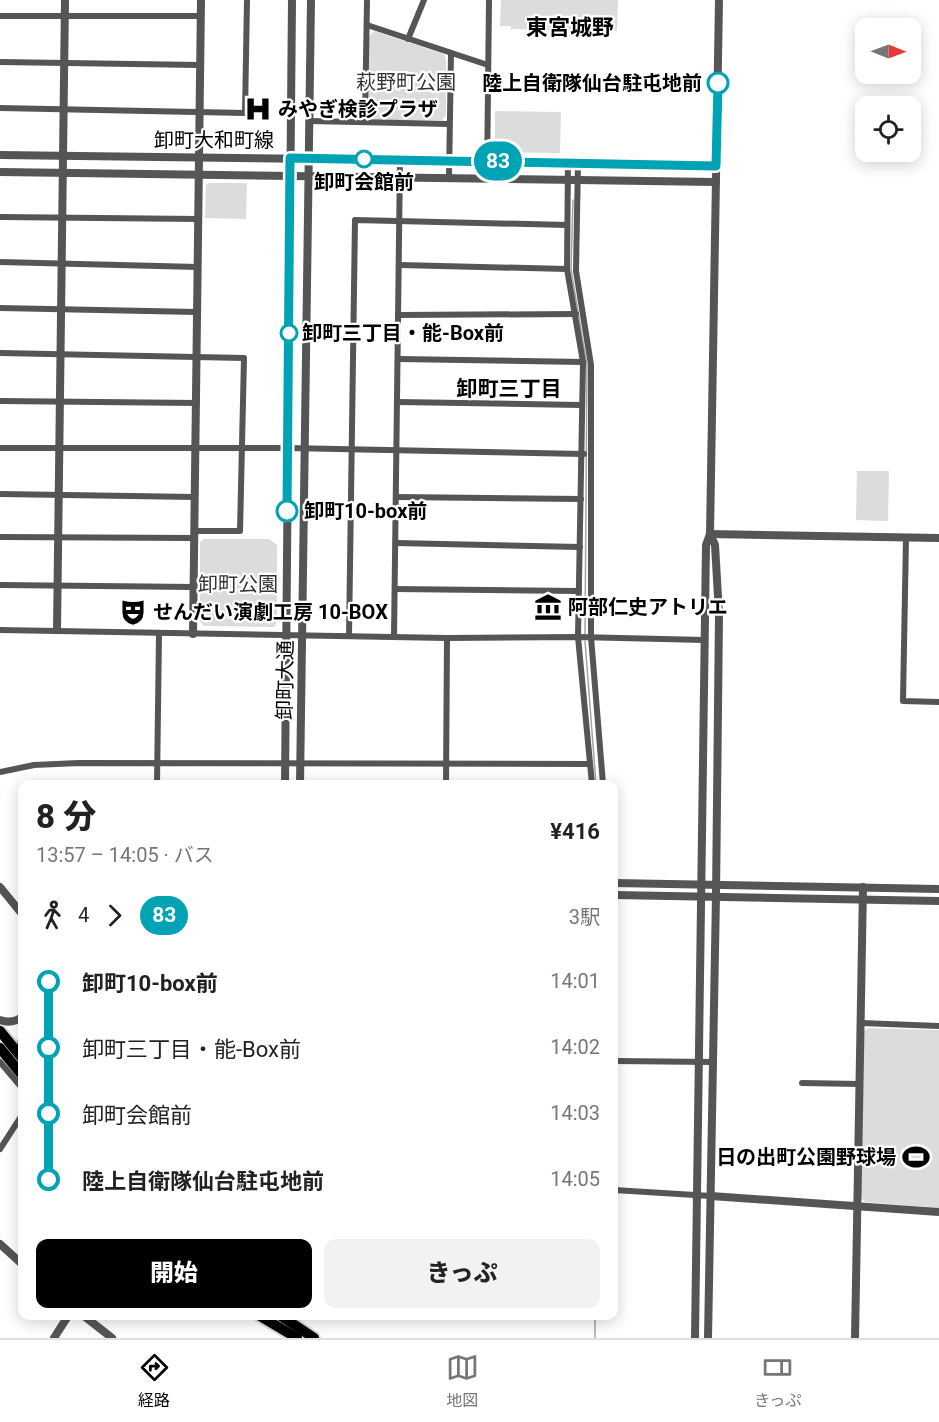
<!DOCTYPE html>
<html lang="ja">
<meta charset="utf-8">
<style>
body{margin:0;font-family:Roboto,"Noto Sans JP",sans-serif;background:#f2f2f2;color:#222;height:100vh;display:flex;flex-direction:column;font-size:22px;white-space:nowrap}
*{box-sizing:border-box;margin:0}
p{font-size:20px;color:#767676}
.icon{flex:none;width:33px;height:33px;fill:none;stroke:currentColor;stroke-width:2;stroke-linecap:round;stroke-linejoin:round}
.map{position:relative;flex:1;overflow:hidden}
.drawer{position:absolute;left:18px;top:780px;width:600px;height:540px;display:flex;flex-direction:column;background:#fff;border-radius:12px;box-shadow:0 3px 15px #0003}
.drawer>*{flex:none}
.badge{padding:0 12px;border-radius:20px;font-size:21px;line-height:39px}
.needle{width:39px;rotate:91deg}
.fabs{position:absolute;left:855px;top:18px;display:grid;gap:12px}
.fabs a{display:grid;place-items:center;width:66px;height:66px;border-radius:12px;background:#fff;box-shadow:0 3px 15px #0003;font-size:30px}
.map>.badge{position:absolute;translate:-50% -50%;box-shadow:0 0 0 3px #fff}
.legs{display:flex;align-items:center;gap:9px;height:66px;padding:0 18px;font-size:20px}
.legs p{margin-inline-start:auto}
.headline{display:flex;align-items:center;justify-content:space-between;height:102px;padding:0 18px}
h1{font-size:33px;font-weight:800;line-height:45px}
.cta{display:flex;gap:12px;margin-top:auto;padding:12px 18px}
.cta a{flex:1;height:69px;border-radius:12px;background:#000;color:#fff;font-size:24px;font-weight:800;line-height:69px;text-align:center}
.cta a+a{background:#f2f2f2;color:#222}
ul{padding:0 18px;list-style:none}
li{display:flex;align-items:center;gap:21px;height:66px;font-size:22px}
li i{display:grid;place-items:center;width:9px;height:100%;margin:0 8px;background:currentColor}
li i::after{content:'';width:15px;height:15px;margin:-8px;border:4px solid;border-radius:50%;background:#fff}
li p{margin-inline-start:auto}
li:first-child i{background:linear-gradient(#0000 50%,currentColor 0)}
li:last-child i{background:linear-gradient(currentColor 50%,#0000 0)}
.menu{display:flex;justify-content:space-around;align-items:center;height:84px;border-top:2px solid #e0e0e0;background:#fff;font-size:16px;color:#767676}
.menu a{display:grid;justify-items:center;gap:3px}
.menu .current{color:#000}
.map>svg:first-child{display:block}
.green{fill:#dcdcdc}
.lines{fill:none;stroke-linecap:round;stroke-linejoin:round}
.stream{stroke:#a3a3a3;stroke-width:1.5}
.trunk-casing{stroke:#dbdbdb;stroke-width:14}
.minor{stroke:#555;stroke-width:6}
.tertiary{stroke:#555;stroke-width:8}
.trunk{stroke:#000;stroke-width:10}
.line-1-casing{stroke:#fff;stroke-width:14}
.line-1{stroke:#00a3b4;stroke-width:9}
.stop-1-dot{fill:#fff;stroke:#00a3b4;stroke-width:3}
.labels{text-anchor:middle;dominant-baseline:central;stroke-width:4.5;stroke-linejoin:round;paint-order:stroke}
.park-label{font-size:20px;fill:#333;stroke:#fff}
.stop-label{font-size:20px;font-weight:bold;fill:#000;stroke:#fff;text-anchor:start}
.poi-label{font-size:20px;font-weight:bold;fill:#000;stroke:#fff;text-anchor:start}
.street-label{font-size:20px;fill:#000;stroke:#fff}
.neighbourhood-label{font-size:21px;font-weight:bold;fill:#000;stroke:#fff}
.quarter-label{font-size:22px;font-weight:bold;fill:#000;stroke:#fff}
</style>
<div class="map">
<svg width="939" height="1338" viewBox="0 0 939 1338">
<rect width="100%" height="100%" fill="#fff"/>
<g class="green">
<path d="M 501,0 L 618,0 L 617,31 L 511,29 L 511,26 L 500,26 Z"/>
<path d="M 374,31 L 444,54 L 446,60 L 446,115 L 442,120 L 375,120 L 368,115 L 369,36 Z"/>
<path d="M 495,111 L 561,112 L 560,153 L 498,152 L 495,150 Z"/>
<path d="M 209,183 L 247,183 L 246,219 L 205,218 L 206,185 Z"/>
<path d="M 857,471 L 889,471 L 888,521 L 856,520 Z"/>
<path d="M 204,539 L 269,539 L 277,545 L 277,622 L 274,627 L 204,626 L 200,622 L 200,542 Z"/>
<path d="M 869,1028 L 939,1030 L 939,1208 L 865,1202 L 861,1198 L 864,1031 Z"/>
</g>
<g class="lines">
<g class="stream">
<path d="M 573,200 L 571,269 L 587,366 L 585,636"/>
<path d="M 585,641 L 596,784"/>
<path d="M 595,1338 L 595,1316"/>
</g>
<defs>
<g id="trunk">
<path d="M 0,1031 L 22,1058"/>
<path d="M 0,1048 L 22,1075"/>
<path d="M 260,1316 L 297,1338"/>
<path d="M 281,1316 L 314,1338"/>
</g>
</defs>
<use href="#trunk" class="trunk-casing"/>
<g class="minor">
<path d="M 0,16 L 201,16"/>
<path d="M 367,25 L 488,65"/>
<path d="M 408,39 L 424,0"/>
<path d="M 0,62 L 200,65"/>
<path d="M 0,108 L 245,113 L 247,0"/>
<path d="M 310,121 L 449,124"/>
<path d="M 365,122 L 367,0"/>
<path d="M 568,162 L 567,269 L 583,362 L 578,637 L 592,784"/>
<path d="M 578,162 L 576,271 L 591,365 L 591,637 L 603,784"/>
<path d="M 449,178 L 451,54"/>
<path d="M 487,178 L 489,0"/>
<path d="M 0,217 L 198,219"/>
<path d="M 0,262 L 198,267"/>
<path d="M 400,265 L 567,269"/>
<path d="M 0,308 L 197,312"/>
<path d="M 399,315 L 576,314"/>
<path d="M 0,353 L 244,358 L 240,531 L 195,531"/>
<path d="M 399,359 L 583,362"/>
<path d="M 0,401 L 197,403"/>
<path d="M 398,402 L 581,405"/>
<path d="M 0,448 L 288,448 L 584,454"/>
<path d="M 0,494 L 195,497"/>
<path d="M 397,497 L 581,499"/>
<path d="M 0,537 L 195,538"/>
<path d="M 906,538 L 903,701 L 939,702"/>
<path d="M 396,543 L 580,547"/>
<path d="M 0,585 L 194,587"/>
<path d="M 395,589 L 579,591"/>
<path d="M 0,630 L 447,638 L 578,637 L 705,640"/>
<path d="M 349,636 L 355,220 L 567,225"/>
<path d="M 394,637 L 400,160"/>
<path d="M 0,772 L 34,765 L 79,763 L 590,764"/>
<path d="M 157,784 L 159,634"/>
<path d="M 446,784 L 447,638"/>
<path d="M 861,1023 L 939,1026"/>
<path d="M 614,1061 L 714,1062"/>
<path d="M 0,1062 L 22,1088"/>
<path d="M 802,1083 L 860,1084"/>
<path d="M 0,1149 L 22,1115"/>
<path d="M 614,1190 L 711,1196"/>
</g>
<g class="tertiary">
<path d="M 0,155 L 568,162 L 716,166"/>
<path d="M 0,172 L 716,182"/>
<path d="M 710,534 L 939,538"/>
<path d="M 57,630 L 65,0"/>
<path d="M 193,634 L 201,0"/>
<path d="M 285,784 L 292,0"/>
<path d="M 300,784 L 311,0"/>
<path d="M 614,883 L 939,889"/>
<path d="M 0,887 L 22,914"/>
<path d="M 614,895 L 939,901"/>
<path d="M 0,1020 C 8,1023 15,1022 22,1017"/>
<path d="M 22,1057 L 21,1047 L 22,1038"/>
<path d="M 711,1196 L 939,1212"/>
<path d="M 0,1244 L 22,1264"/>
<path d="M 84,1316 L 112,1338"/>
<path d="M 54,1338 L 68,1316"/>
<path d="M 695,1338 L 706,545 L 710,534 L 719,0"/>
<path d="M 708,1338 L 716,896 L 719,614 L 715,545 L 710,534"/>
<path d="M 855,1338 L 863,887"/>
</g>
<use href="#trunk" class="trunk"/>
</g>
<g class="lines">
<defs>
<path id="line-1" d="M 287,511 L 290,158 L 716,166 L 718,83"/>
</defs>
<use href="#line-1" class="line-1-casing"/>
<use href="#line-1" class="line-1"/>
</g>
<defs>
<symbol id="hospital-bare" viewBox="-9 -9 18 18"><path d="M-5-5h3v3.5h4V-5h3V5h-3V1.5h-4V5h-3Z" fill="#000" stroke="#fff" stroke-width="2.5" paint-order="stroke"/></symbol>
<symbol id="museum-bare" viewBox="-9 -9 18 18"><path d="M0-6L6-3V-2H-6V-3ZM-5-1h2V3h-2ZM-1-1h2V3h-2ZM3-1h2V3H3ZM-6 4H6V6H-6Z" fill="#000" stroke="#fff" stroke-width="2.5" paint-order="stroke"/></symbol>
<symbol id="theatre-bare" viewBox="-9 -9 18 18"><path d="M-5-5.5Q0-4 5-5.5V0Q5 5 0 6Q-5 5-5 0ZM-3.3-2.5H-1v1.5H-3.3ZM1-2.5H3.3v1.5H1ZM-2.8 1Q0 5.5 2.8 1Z" fill="#000" stroke="#fff" stroke-width="2.5" paint-order="stroke"/></symbol>
<symbol id="stadium-bare" viewBox="-9 -9 18 18"><path d="M0-5a6.5 5 0 1 0 0 10a6.5 5 0 1 0 0-10ZM-3.5-1.8h7v3.6h-7Z" fill="#000" stroke="#fff" stroke-width="2.5" paint-order="stroke"/></symbol>
</defs>
<g fill-rule="evenodd">
<use href="#hospital-bare" x="239" y="90" width="38" height="38"/>
<use href="#museum-bare" x="529" y="588" width="38" height="38"/>
<use href="#theatre-bare" x="114" y="593" width="38" height="38"/>
<use href="#stadium-bare" x="897" y="1138" width="38" height="38"/>
</g>
<g class="stop-1-dot">
<circle cx="718" cy="83" r="10"/>
<circle cx="364" cy="159" r="8"/>
<circle cx="289" cy="333" r="8"/>
<circle cx="287" cy="511" r="10"/>
</g>
<g class="labels">
<g class="park-label">
<text x="406" y="82">萩野町公園</text>
<text x="238" y="584">卸町公園</text>
</g>
<g class="stop-label">
<text x="702" y="83" text-anchor="end">陸上自衛隊仙台駐屯地前</text>
<text x="364" y="182" text-anchor="middle">卸町会館前</text>
<text x="302" y="333">卸町三丁目・能-Box前</text>
<text x="304" y="511">卸町10-box前</text>
</g>
<g class="poi-label">
<text x="278" y="109">みやぎ検診プラザ</text>
<text x="568" y="607">阿部仁史アトリエ</text>
<text x="153" y="612">せんだい演劇工房 10-BOX</text>
<text x="896" y="1157" text-anchor="end">日の出町公園野球場</text>
</g>
<g class="street-label">
<text x="214" y="140">卸町大和町線</text>
<text transform="translate(285 680) rotate(-89)">卸町大通</text>
</g>
<g class="neighbourhood-label">
<text x="509" y="389">卸町三丁目</text>
</g>
<g class="quarter-label">
<text x="570" y="27">東宮城野</text>
</g>
</g>
</svg>
<div class="fabs">
<a><svg class="needle" viewBox="-14 -14 28 28"><path d="M0-13l5 13h-10z" fill="#e53935"/><path d="M0 13l5-13h-10z" fill="#767676"/></svg></a>
<a><svg class="icon" aria-label="locate" viewBox="0 0 24 24"><circle cx="12" cy="12" r="6"/><path d="M12 2v4M12 18v4M2 12h4M18 12h4"/></svg></a>
</div>
<b class="badge" style="left:498px;top:161px;background:#00a3b4;color:#fff">83</b>
<section class="drawer">
<div class="headline"><div><h1>8 分</h1><p>13:57 – 14:05 · バス</p></div><b>¥416</b></div>
<div class="legs"><svg class="icon" aria-label="walk" viewBox="0 0 24 24"><circle cx="13" cy="4" r="2"/><path d="M13 8l-2 6 4 7M11 14l-3 7M7 12l3-4h3l4 4"/></svg>4<svg class="icon" aria-label="forward" viewBox="0 0 24 24"><path d="M9 5l7 7-7 7"/></svg><b class="badge" style="background:#00a3b4;color:#fff">83</b><p>3駅</p></div>
<ul>
<li><i style="color:#00a3b4"></i><b>卸町10-box前</b><p>14:01</p></li>
<li><i style="color:#00a3b4"></i><span>卸町三丁目・能-Box前</span><p>14:02</p></li>
<li><i style="color:#00a3b4"></i><span>卸町会館前</span><p>14:03</p></li>
<li><i style="color:#00a3b4"></i><b>陸上自衛隊仙台駐屯地前</b><p>14:05</p></li>
</ul>
<div class="cta"><a>開始</a><a>きっぷ</a></div>
</section>
</div>
<nav class="menu">
<a class="current"><svg class="icon" aria-label="directions" viewBox="0 0 24 24"><path d="M12 3l9 9-9 9-9-9zM9 14v-3h6M13 9l2 2-2 2"/></svg>経路</a>
<a><svg class="icon" aria-label="map" viewBox="0 0 24 24"><path d="M3 6l6-2 6 2 6-2v14l-6 2-6-2-6 2zM9 4v14M15 6v14"/></svg>地図</a>
<a><svg class="icon" aria-label="tickets" viewBox="0 0 24 24"><path d="M3 7h18v10H3zM15 7v10"/></svg>きっぷ</a>
</nav>
